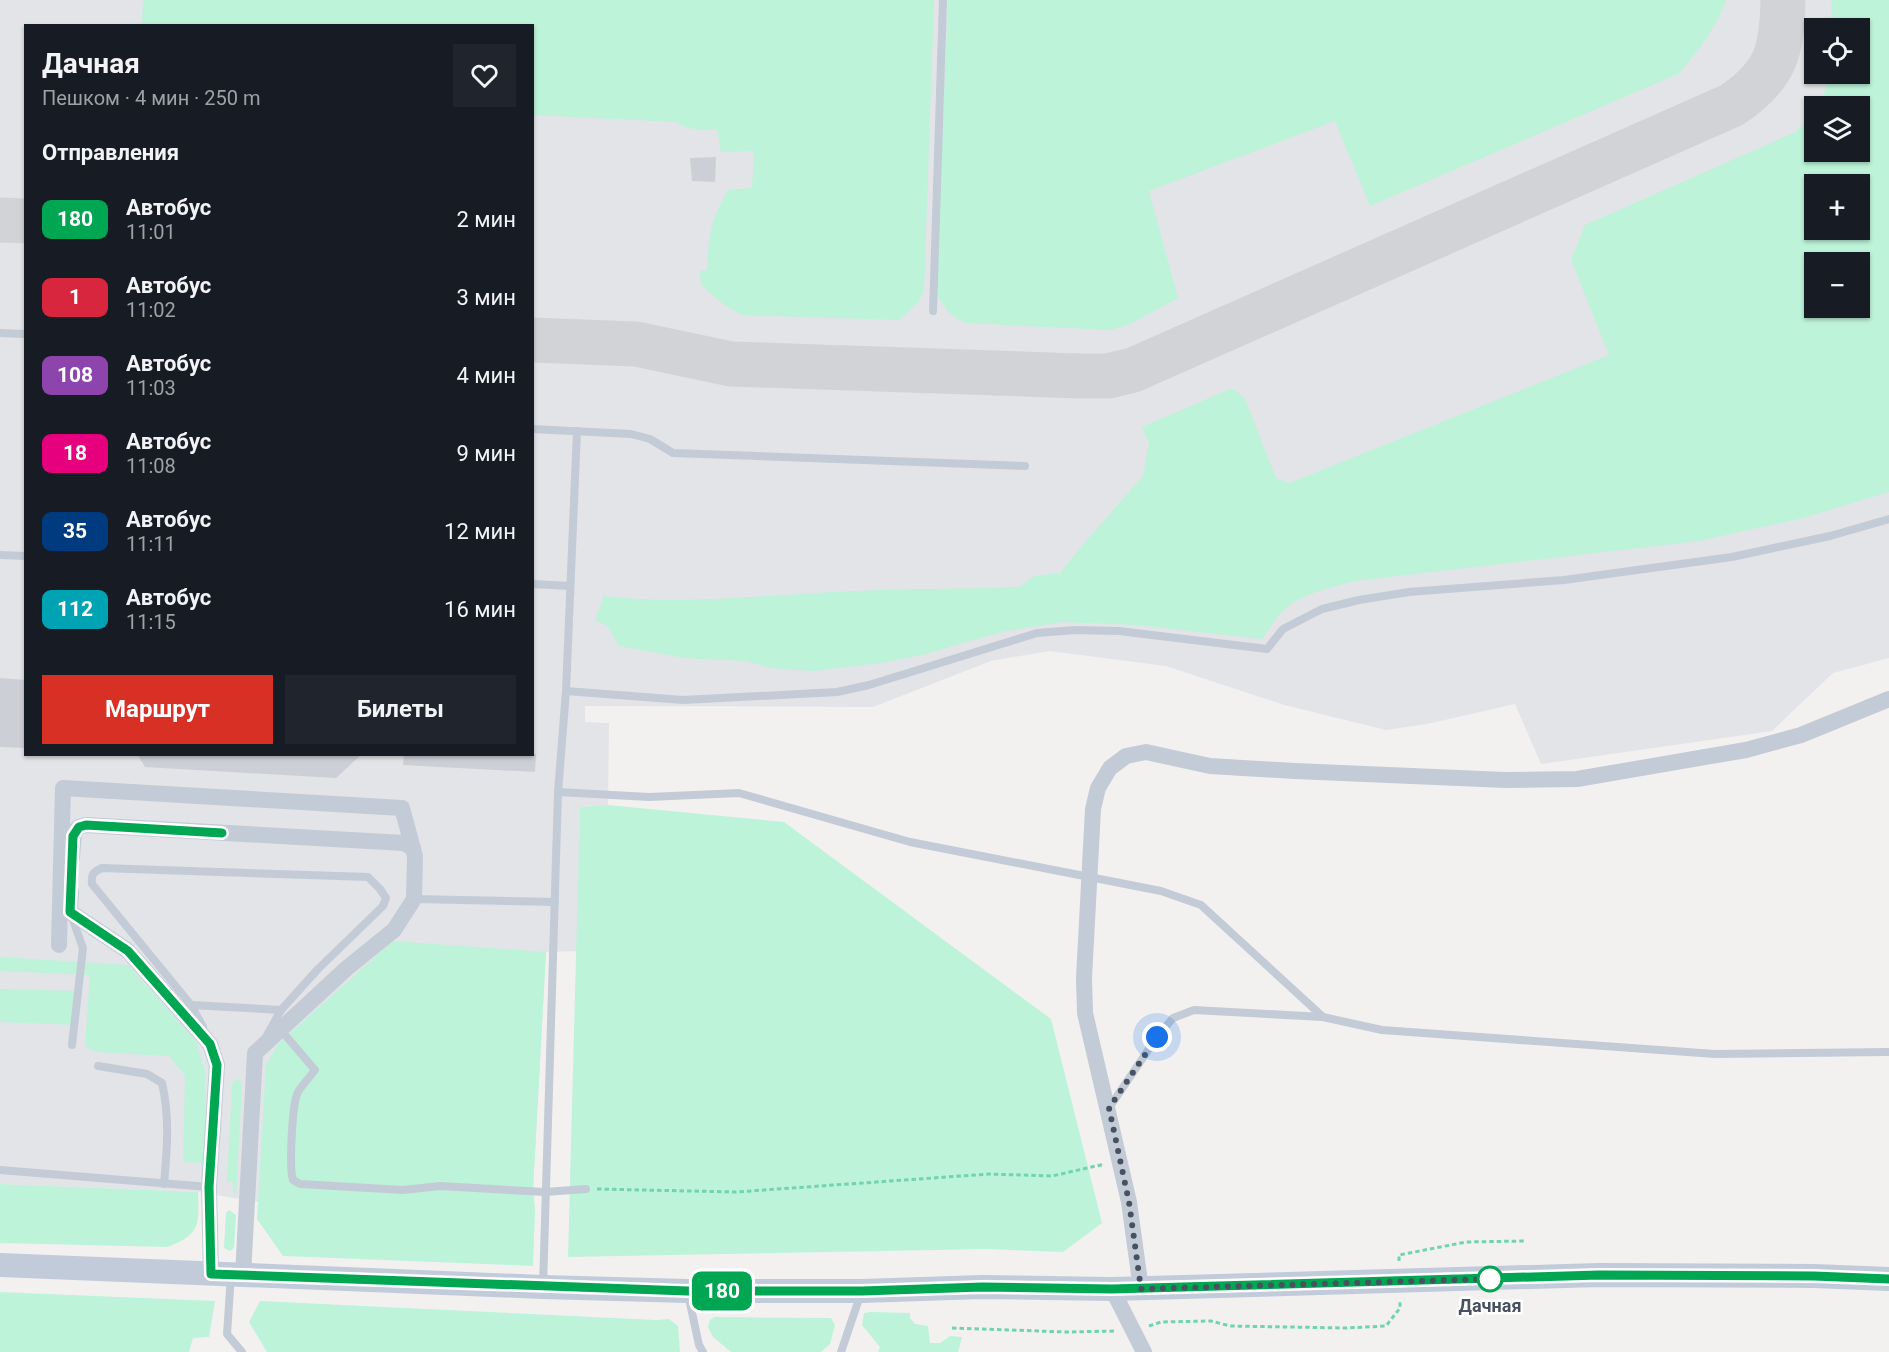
<!DOCTYPE html>
<html lang="ru">
<meta charset="utf-8">
<style>
body{margin:0;font-family:Roboto,sans-serif;background:#20242c;color:#f1f3f6;height:100vh;display:flex;flex-direction:column;font-size:22px;white-space:nowrap}
*{box-sizing:border-box;margin:0}
p{font-size:20px;color:#9ea1a6}
.icon{flex:none;width:33px;height:33px;fill:none;stroke:currentColor;stroke-width:2;stroke-linecap:round;stroke-linejoin:round}
.map{position:relative;flex:1;overflow:hidden}
.panel{position:absolute;left:24px;top:24px;width:510px;height:732px;display:flex;flex-direction:column;background:#171b24;border-radius:0px;box-shadow:0 2px 4px #0004}
.panel>*{flex:none}
.badge{padding:0 12px;border-radius:9px;font-size:21px;line-height:39px}
.buttons{position:absolute;left:1804px;top:18px;display:grid;gap:12px}
.buttons a{display:grid;place-items:center;width:66px;height:66px;border-radius:0px;background:#171b24;box-shadow:0 2px 4px #0004;font-size:30px}
.you{position:absolute;width:30px;height:30px;margin:-15px;border:4px solid #fff;border-radius:50%;background:#1a73e8;box-shadow:0 0 0 9px #1a73e833}
.map>.badge{position:absolute;translate:-50% -50%;box-shadow:0 0 0 3px #fff}
h2{padding:0 18px;font-size:22px;line-height:54px}
.round{display:grid;place-items:center;flex:none;width:63px;height:63px;border-radius:0px;background:#20242c}
.summary{display:flex;align-items:center;justify-content:space-between;height:102px;padding:0 18px}
h1{font-size:28px;font-weight:700;line-height:45px}
.cta{display:flex;gap:12px;margin-top:auto;padding:12px 18px}
.cta a{flex:1;height:69px;border-radius:0px;background:#d93025;color:#fff;font-size:24px;font-weight:700;line-height:69px;text-align:center}
.cta a+a{background:#20242c;color:#f1f3f6}
ul{padding:0;list-style:none}
li{display:flex;align-items:center;gap:18px;height:78px;padding:0 18px}
li div{flex:1}
li b{display:block;font-size:22px}
li em{font-style:normal}
li .badge{min-width:66px;font-weight:700;text-align:center}
.map>svg:first-child{display:block}
.airport{fill:#e2e4e8;fill-rule:evenodd}
.green{fill:#bdf3d8;fill-rule:evenodd}
.lines{fill:none;stroke-linecap:round;stroke-linejoin:round}
.taxiway{stroke:#d2d3d6;stroke-width:45}
.building{fill:#cccfd6}
.path{stroke:#72d4ae;stroke-width:3;stroke-dasharray:4.5 3;stroke-linecap:butt}
.lane{stroke:#c3cbd6;stroke-width:8}
.street{stroke:#c3cbd6;stroke-width:16}
.secondary{stroke:#c2cbda;stroke-width:24}
.line-casing{stroke:#fff;stroke-width:14}
.line{stroke:#00a651;stroke-width:9}
.walk{stroke:#475160;stroke-width:6;stroke-dasharray:0 10.8}
.stop-dot{fill:#fff;stroke:#00a651;stroke-width:3}
.labels{text-anchor:middle;dominant-baseline:central;stroke-width:5;stroke-linejoin:round;paint-order:stroke}
.stop-label{font-size:18px;font-weight:bold;fill:#475160;stroke:#fff}
</style>
<div class="map">
<svg width="1889" height="1352" viewBox="0 0 1889 1352">
<rect width="100%" height="100%" fill="#f3f1f0"/>
<path class="airport" d="M 0,0 L 1889,0 L 1889,658 L 1833,673 L 1772,731 L 1541,764 L 1515,704 L 1427,724 L 1386,730 L 1281,704 L 1166,666 L 1049,651 L 991,661 L 873,707 L 585,706 L 585,722 L 609,723 L 608,805 L 580,807 L 577,951 L 546,952 L 533,1190 L 535,1211 L 264,1203 L 198,1192 L 0,1184 ZM 26,26 L 532,26 L 532,754 L 26,754 ZM 1815,28 L 1860,28 L 1860,74 L 1815,74 ZM 1815,106 L 1860,106 L 1860,152 L 1815,152 ZM 1815,184 L 1860,184 L 1860,230 L 1815,230 ZM 1815,262 L 1860,262 L 1860,308 L 1815,308 Z"/>
<g class="green">
<path d="M 143,0 L 934,0 L 924,290 L 919,301 L 899,320 L 742,315 L 723,304 L 701,285 L 700,271 L 707,270 C 709,235 710,221 728,190 L 752,188 L 754,151 L 721,152 L 717,129 C 703,130 688,131 676,122 L 533,115 L 532,26 L 142,25 Z"/>
<path d="M 948,0 L 1726,0 C 1716,28 1698,52 1678,74 L 1370,206 L 1335,121 L 1149,191 L 1178,298 L 1130,324 L 1111,330 L 967,323 C 950,316 944,308 936,292 Z"/>
<path d="M 1832,0 L 1889,0 L 1889,492 L 1803,518 L 1699,541 L 1354,581 C 1335,587 1304,593 1288,606 C 1277,615 1270,627 1262,639 L 1137,625 L 1062,622 L 1005,631 L 925,654 L 881,663 L 813,671 L 771,668 L 745,661 L 684,658 L 619,646 L 607,626 L 595,620 L 604,596 C 680,605 757,596 832,592 C 894,589 957,589 1019,587 L 1034,576 L 1060,573 L 1087,540 L 1143,476 L 1149,443 L 1142,427 L 1230,389 L 1237,391 L 1245,399 L 1276,478 L 1289,483 L 1609,355 L 1571,260 L 1585,225 L 1795,132 L 1806,122 L 1815,111 L 1815,152 L 1860,152 L 1860,106 L 1818,106 C 1825,97 1826,85 1827,74 L 1860,74 L 1860,28 L 1830,28 ZM 1815,184 L 1860,184 L 1860,230 L 1815,230 ZM 1815,262 L 1860,262 L 1860,308 L 1815,308 Z"/>
<path d="M 608,805 L 784,822 L 1051,1019 L 1102,1223 L 1063,1252 L 987,1249 L 568,1257 L 580,807 Z"/>
<path d="M 393,941 L 546,952 L 533,1190 L 535,1211 L 533,1266 L 283,1256 L 257,1219 L 266,1065 L 278,1044 Z"/>
<path d="M 0,957 L 128,965 L 196,1041 L 205,1071 L 206,1163 L 183,1162 L 185,1075 L 169,1056 L 96,1052 L 85,1046 L 90,975 L 0,971 Z"/>
<path d="M 0,989 L 78,991 L 75,1025 L 0,1022 Z"/>
<path d="M 237,1079 L 242,1082 L 242,1086 L 236,1194 L 233,1193 L 233,1182 L 227,1181 L 232,1083 Z"/>
<path d="M 0,1184 L 198,1192 C 199,1224 201,1235 167,1247 L 0,1243 Z"/>
<path d="M 229,1210 L 236,1215 L 234,1248 L 230,1251 L 224,1248 L 226,1213 Z"/>
<path d="M 0,1292 L 215,1301 L 209,1337 L 193,1338 L 189,1352 L 0,1352 Z"/>
<path d="M 260,1301 L 656,1320 L 669,1319 L 678,1326 L 680,1352 L 267,1352 L 249,1322 Z"/>
<path d="M 871,1312 L 910,1313 L 910,1318 L 915,1324 L 928,1326 L 930,1343 L 940,1343 L 950,1336 L 962,1337 L 958,1352 L 878,1352 L 880,1347 L 862,1325 L 864,1313 Z"/>
<path d="M 714,1317 L 831,1318 L 835,1325 L 830,1344 L 821,1352 L 731,1352 L 713,1337 L 708,1327 L 710,1320 Z"/>
</g>
<g class="lines">
<g class="taxiway">
<path d="M 0,220 L 26,221"/>
<path d="M 532,340 L 636,344 L 731,364 L 1081,376 L 1108,376 L 1133,370 L 1732,105 C 1776,75 1782,52 1783,0"/>
</g>
</g>
<g class="building">
<path d="M 716,157 L 715,182 L 692,181 L 690,158 Z"/>
<path d="M 0,678 L 26,680 L 26,748 L 0,747 Z"/>
<path d="M 137,754 L 362,754 L 336,778 L 145,767 Z"/>
<path d="M 404,754 L 536,754 L 535,772 L 403,765 Z"/>
</g>
<g class="lines">
<g class="path">
<path d="M 597,1189 L 736,1192 L 989,1174 L 1052,1176 L 1105,1164"/>
<path d="M 1399,1261 L 1399,1255 L 1466,1242 L 1525,1241"/>
<path d="M 1149,1326 L 1161,1322 L 1211,1321 L 1230,1326 L 1346,1328 L 1386,1326 L 1400,1308 L 1400,1300"/>
<path d="M 952,1328 L 1067,1332 L 1116,1331"/>
</g>
<g class="lane">
<path d="M 933,311 L 943,0"/>
<path d="M 0,333 L 26,334"/>
<path d="M 532,429 L 631,434 L 650,439 L 673,453 L 1025,466"/>
<path d="M 0,555 L 26,556"/>
<path d="M 532,584 L 570,586"/>
<path d="M 566,691 L 683,700 L 837,692 L 869,685 L 1037,633 L 1075,630 L 1119,631 L 1267,649 L 1283,629 L 1322,609 L 1359,600 L 1409,592 L 1564,580 L 1732,557 L 1830,536 L 1889,519"/>
<path d="M 558,792 L 649,797 L 739,793 L 910,842 L 1161,891 L 1201,905 L 1323,1017 L 1382,1030 L 1715,1054 L 1889,1052"/>
<path d="M 414,899 L 555,902"/>
<path d="M 71,915 L 83,948 L 72,1045"/>
<path d="M 191,1005 L 281,1010"/>
<path d="M 203,1027 L 191,1005 L 92,884 C 91,874 93,872 102,868 L 368,877 L 380,889 L 386,898 L 383,906 L 318,969 L 281,1010 L 266,1037"/>
<path d="M 280,1029 L 315,1070 C 310,1077 303,1084 298,1092 C 292,1103 289,1168 293,1180 L 300,1184 L 403,1190 L 440,1186 L 545,1192 L 586,1189"/>
<path d="M 98,1066 L 147,1074 L 162,1083 C 170,1117 167,1150 164,1184"/>
<path d="M 1109,1108 L 1157,1037 L 1173,1018 L 1194,1010 L 1323,1017"/>
<path d="M 0,1170 L 209,1187"/>
<path d="M 231,1275 L 227,1334 L 242,1352"/>
<path d="M 543,1287 L 558,792 L 566,691 L 577,431"/>
<path d="M 688,1294 L 699,1345 L 703,1352"/>
<path d="M 841,1352 L 861,1293"/>
</g>
<g class="street">
<path d="M 72,857 L 74,832 L 79,827 L 86,825 L 404,843 L 413,848"/>
<path d="M 71,892 L 70,912 L 128,951 L 210,1044 L 217,1065 L 209,1187 L 211,1274"/>
<path d="M 59,945 L 63,788 L 402,808 L 415,856 L 414,899 L 394,930 L 347,968 L 255,1053 L 243,1275"/>
<path d="M 1112,1289 L 1144,1352"/>
<path d="M 1141,1289 L 1129,1202 L 1085,1013 L 1084,978 L 1093,809 L 1098,788 L 1110,768 L 1126,756 L 1146,752 L 1210,766 L 1295,771 L 1505,780 L 1577,779 L 1746,750 L 1801,735 L 1889,699"/>
</g>
<path class="secondary" d="M 0,1265 L 543,1287 L 687,1291 L 862,1291 L 982,1287 L 1112,1289 L 1599,1275 L 1814,1276 L 1889,1279"/>
</g>
<g class="lines">
<defs>
<path id="line" d="M 222,833 L 86,825 L 79,827 L 73,836 L 70,912 L 128,951 L 210,1044 L 217,1065 L 209,1187 L 211,1274 L 687,1291 L 862,1291 L 982,1287 L 1112,1289 L 1599,1275 L 1814,1276 L 1889,1279"/>
</defs>
<use href="#line" class="line-casing"/>
<use href="#line" class="line"/>
<path class="walk" d="M 1157,1037 L 1109,1108 L 1129,1202 L 1141,1289 L 1490,1279"/>
</g>
<circle class="stop-dot" cx="1490" cy="1279" r="12"/>
<g class="labels">
<g class="stop-label">
<text x="1490" y="1305">Дачная</text>
</g>
</g>
</svg>
<div class="buttons">
<a><svg class="icon" aria-label="locate" viewBox="0 0 24 24"><circle cx="12" cy="12" r="6"/><path d="M12 2v4M12 18v4M2 12h4M18 12h4"/></svg></a>
<a><svg class="icon" aria-label="layers" viewBox="0 0 24 24"><path d="M12 4l9 5-9 5-9-5zM3 14l9 5 9-5"/></svg></a>
<a>+</a>
<a>−</a>
</div>
<div class="you" style="left:1157px;top:1037px"></div>
<b class="badge" style="left:722px;top:1291px;background:#00a651;color:#fff">180</b>
<section class="panel">
<div class="summary"><div><h1>Дачная</h1><p>Пешком · 4 мин · 250 m</p></div><a class="round"><svg class="icon" aria-label="heart" viewBox="0 0 24 24"><path d="M12 20l-8-8c-3-5 5-10 8-4 3-6 11-1 8 4z"/></svg></a></div>
<h2>Отправления</h2>
<ul>
<li><span class="badge" style="background:#00a651;color:#fff">180</span><div><b>Автобус</b><p>11:01</p></div><em>2 мин</em></li>
<li><span class="badge" style="background:#d7263d;color:#fff">1</span><div><b>Автобус</b><p>11:02</p></div><em>3 мин</em></li>
<li><span class="badge" style="background:#8e44ad;color:#fff">108</span><div><b>Автобус</b><p>11:03</p></div><em>4 мин</em></li>
<li><span class="badge" style="background:#e6007e;color:#fff">18</span><div><b>Автобус</b><p>11:08</p></div><em>9 мин</em></li>
<li><span class="badge" style="background:#003b80;color:#fff">35</span><div><b>Автобус</b><p>11:11</p></div><em>12 мин</em></li>
<li><span class="badge" style="background:#00a3b4;color:#fff">112</span><div><b>Автобус</b><p>11:15</p></div><em>16 мин</em></li>
</ul>
<div class="cta"><a>Маршрут</a><a>Билеты</a></div>
</section>
</div>
